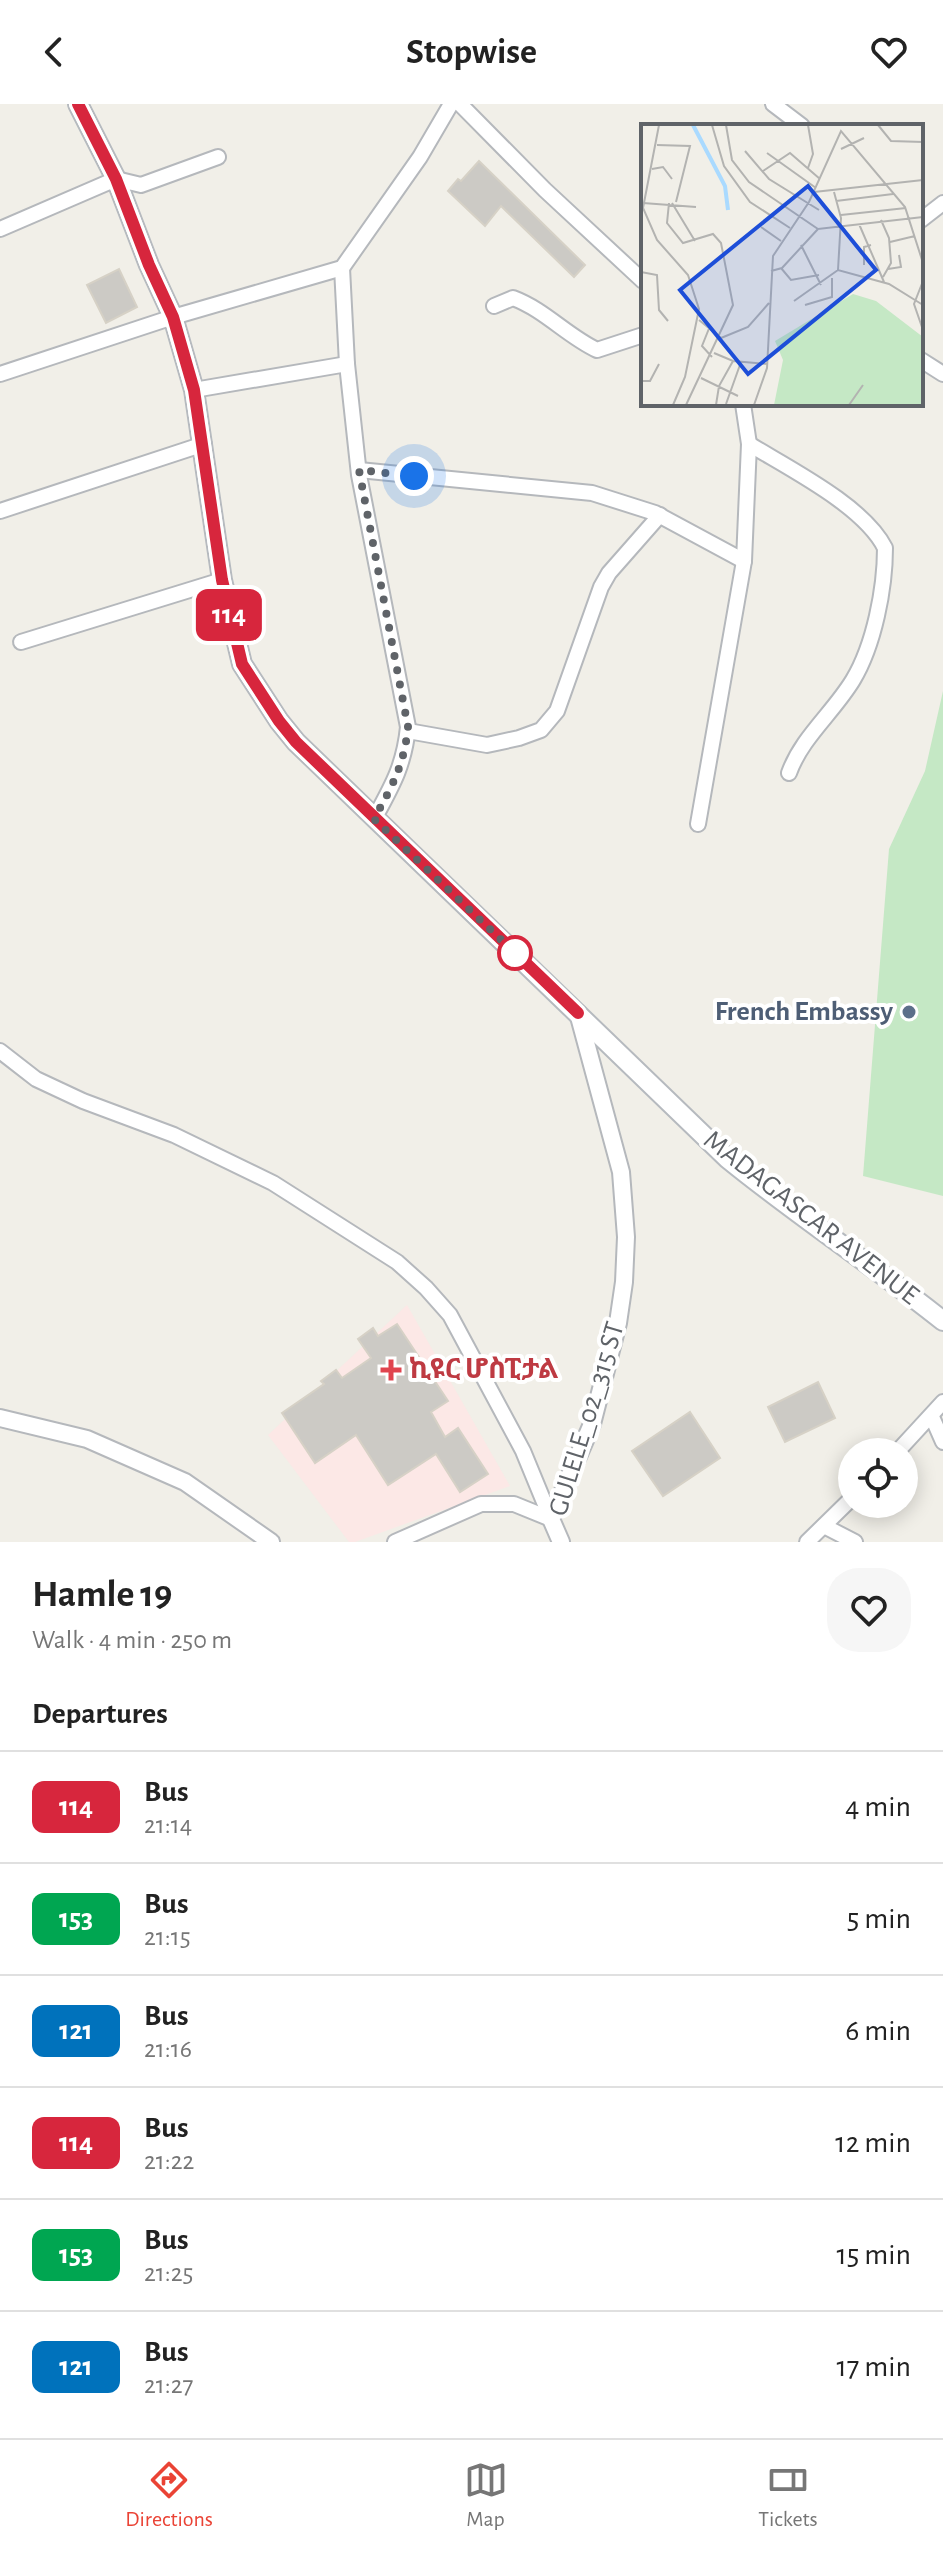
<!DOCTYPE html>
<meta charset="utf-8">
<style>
body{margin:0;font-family:"Alegreya Sans","Noto Sans Ethiopic",sans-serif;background:#f6f6f6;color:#222;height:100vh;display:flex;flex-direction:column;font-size:30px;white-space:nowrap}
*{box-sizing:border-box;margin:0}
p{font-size:26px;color:#767676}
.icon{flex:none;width:44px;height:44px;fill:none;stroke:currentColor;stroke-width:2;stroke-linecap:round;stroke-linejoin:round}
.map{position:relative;height:1438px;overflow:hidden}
.drawer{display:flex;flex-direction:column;background:#fff;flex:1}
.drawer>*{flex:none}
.badge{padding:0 16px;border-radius:12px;font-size:28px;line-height:52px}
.controls{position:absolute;left:838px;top:1334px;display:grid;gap:16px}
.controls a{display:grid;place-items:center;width:80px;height:80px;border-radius:50%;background:#fff;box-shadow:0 4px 20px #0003;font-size:40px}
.you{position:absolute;width:40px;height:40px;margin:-20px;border:6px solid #fff;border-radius:50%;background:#1a73e8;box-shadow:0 0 0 12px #1a73e833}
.map>.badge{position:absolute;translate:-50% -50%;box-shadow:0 0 0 4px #fff}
h2{padding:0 32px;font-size:30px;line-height:72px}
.round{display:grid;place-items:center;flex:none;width:84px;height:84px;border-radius:32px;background:#f6f6f6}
.headline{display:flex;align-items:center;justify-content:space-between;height:136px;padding:0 32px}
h1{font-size:38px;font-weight:600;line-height:60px}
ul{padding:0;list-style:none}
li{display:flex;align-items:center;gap:24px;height:112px;padding:0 32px;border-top:2px solid #e0e0e0}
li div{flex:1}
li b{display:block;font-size:30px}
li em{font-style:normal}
li .badge{min-width:88px;font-weight:700;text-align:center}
header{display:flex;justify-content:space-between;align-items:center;height:104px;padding:0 32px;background:#fff;font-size:36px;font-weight:600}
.menu{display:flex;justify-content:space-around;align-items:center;height:112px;border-top:2px solid #e0e0e0;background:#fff;font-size:22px;color:#767676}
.menu a{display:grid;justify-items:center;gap:4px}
.menu .active{color:#ea4335}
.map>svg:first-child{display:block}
.medical{fill:#fce8e6}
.green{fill:#c5e8c5}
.building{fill:#cccac5;stroke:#d6d1c6;stroke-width:2}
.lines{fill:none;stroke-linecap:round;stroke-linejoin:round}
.minor-casing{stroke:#b5b8bc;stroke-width:18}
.tertiary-casing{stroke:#b5b8bc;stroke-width:20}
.secondary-casing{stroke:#b6babf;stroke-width:22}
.minor{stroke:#fff;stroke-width:14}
.tertiary{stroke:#fff;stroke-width:16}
.secondary{stroke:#fff;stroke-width:18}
.line-casing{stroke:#fff;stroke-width:18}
.line{stroke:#d7263d;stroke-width:12}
.walk{stroke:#5f6368;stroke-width:8;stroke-dasharray:0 14.4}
.stop-dot{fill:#fff;stroke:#d7263d;stroke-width:4}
.service-dot{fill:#5c6f8a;stroke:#fff;stroke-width:3}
.health-dot{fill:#e0444e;stroke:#fff;stroke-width:3}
.labels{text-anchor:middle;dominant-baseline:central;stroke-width:8;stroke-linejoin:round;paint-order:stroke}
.service-label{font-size:28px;font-weight:bold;fill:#4e5e75;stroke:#fff;text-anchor:end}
.street-label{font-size:28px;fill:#5f6368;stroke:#fff}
.health-label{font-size:28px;font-weight:bold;fill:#be3a42;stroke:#fff;text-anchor:start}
.inset-river{fill:none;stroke:#aadaff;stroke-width:4}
.inset-road{fill:none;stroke:#b3b3b1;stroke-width:2}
.view{fill:#1d4ed8;fill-opacity:0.15;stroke:#1d4ed8;stroke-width:4}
.inset-edge{fill:none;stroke:#5f6368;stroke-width:4}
</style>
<header><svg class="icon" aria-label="back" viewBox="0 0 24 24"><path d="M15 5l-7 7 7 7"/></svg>Stopwise<svg class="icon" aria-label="heart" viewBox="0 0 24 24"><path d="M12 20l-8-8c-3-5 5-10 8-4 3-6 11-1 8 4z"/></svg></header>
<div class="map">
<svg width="943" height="1438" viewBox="0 0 943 1438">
<rect width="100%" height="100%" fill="#f1efe8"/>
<path class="medical" d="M 407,1201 L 510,1382 L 355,1438 L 349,1438 L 268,1331 Z"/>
<path class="green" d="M 943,587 L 943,1092 L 863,1072 L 889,745 L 925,667 Z"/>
<g class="building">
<path d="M 479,57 L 585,161 L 574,173 L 501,102 L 485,122 L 448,87 L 458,75 L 461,77 Z"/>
<path d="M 119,165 L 137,203 L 106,219 L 87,181 Z"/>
<path d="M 397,1220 L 448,1297 L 431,1308 L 445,1333 L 458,1324 L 488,1370 L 460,1388 L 436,1350 L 388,1381 L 356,1331 L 315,1359 L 282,1309 L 324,1280 L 321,1277 L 336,1266 L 342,1274 L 371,1254 L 358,1235 L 373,1224 L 378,1232 Z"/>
<path d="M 818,1278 L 835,1314 L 785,1338 L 768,1303 Z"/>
<path d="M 690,1308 L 720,1354 L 663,1392 L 632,1347 Z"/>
</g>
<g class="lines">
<defs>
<g id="minor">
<path d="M 460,0 L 545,86 L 643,177"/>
<path d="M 773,0 L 802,22"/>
<path d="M 921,116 L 943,99"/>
<path d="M 0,125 L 116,75 L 141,81 L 218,53"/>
<path d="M 342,164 L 347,260 L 359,371 L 408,623 C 404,662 392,682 374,715"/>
<path d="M 494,202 L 513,194 C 545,206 567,232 597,246 L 643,231"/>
<path d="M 921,256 L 943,270"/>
<path d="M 0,270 L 173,213 L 342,164 L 420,53 L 451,0"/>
<path d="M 194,286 L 347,260"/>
<path d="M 749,340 C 790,365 864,402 885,444 C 885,485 874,541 853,576 C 833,609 802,633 789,669"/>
<path d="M 359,366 L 592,389 L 655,409 L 744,457"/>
<path d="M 0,407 L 204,340"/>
<path d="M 21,538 L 222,476"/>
<path d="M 408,627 L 487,641 L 519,634 L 541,626 L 557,607 L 601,483 L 609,469 L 660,411"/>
<path d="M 698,720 L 744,457 L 749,340 L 743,300"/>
<path d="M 0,947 L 36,975 L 83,997 L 174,1031 L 273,1079 L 397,1158 L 426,1184 L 450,1211 L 523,1347 L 551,1415"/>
<path d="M 932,1313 L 943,1338"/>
<path d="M 897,1348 L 943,1298"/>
<path d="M 824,1422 L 855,1438"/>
<path d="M 395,1438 L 481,1400 L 514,1400 L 551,1415"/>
<path d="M 807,1438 L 852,1394"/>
</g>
<g id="tertiary">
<path d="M 0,1314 L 87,1335 L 185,1378 L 271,1438"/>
<path d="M 561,1438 L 551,1415 L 592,1320 L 618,1219 L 624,1178 L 626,1133 L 621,1068 L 578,909"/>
</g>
<path id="secondary" d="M 78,0 L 116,75 L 149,161 L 173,213 L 194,286 L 222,476 L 242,560 L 279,617 L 296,638 L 728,1055 C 798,1112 873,1161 943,1217"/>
</defs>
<use href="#minor" class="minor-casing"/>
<use href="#tertiary" class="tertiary-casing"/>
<use href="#secondary" class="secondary-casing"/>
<use href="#minor" class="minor"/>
<use href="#tertiary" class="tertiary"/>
<use href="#secondary" class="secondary"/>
</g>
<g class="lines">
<defs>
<path id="line" d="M 78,0 L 116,75 L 149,161 L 173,213 L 194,286 L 222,476 L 242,560 L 279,617 L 296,638 L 578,909"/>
</defs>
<use href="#line" class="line-casing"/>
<use href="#line" class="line"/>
<path class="walk" d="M 414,372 L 359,366 L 408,623 C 404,662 392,682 374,715 L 515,849"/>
</g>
<circle class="stop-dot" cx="515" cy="849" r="16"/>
<circle class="service-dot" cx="909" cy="908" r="8"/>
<path class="health-dot" d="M387 1254h8v8h8v8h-8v8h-8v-8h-8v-8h8z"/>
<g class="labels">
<g class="service-label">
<text x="893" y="908">French Embassy</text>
</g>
<g class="street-label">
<text transform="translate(811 1114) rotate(38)">MADAGASCAR AVENUE</text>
<text transform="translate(587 1315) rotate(-73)">GULELE_02_315 ST</text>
</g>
<g class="health-label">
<text x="409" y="1266">ኪዩር ሆስፒታል</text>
</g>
</g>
<g transform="translate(641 20)">
<rect width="282" height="282" fill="#f1efe8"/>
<path d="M 212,170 L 235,177 L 282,213 L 282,281 L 133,281 L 142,236 L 134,217 Z" fill="#c5e8c5"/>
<path class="inset-river" d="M 52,1 L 84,62 L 87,86"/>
<path class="inset-road" d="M 18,1 L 2,84 L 16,116 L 47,151 L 58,185 L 44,253 L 32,281M 71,1 L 83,42 L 109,78 L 149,104M 85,1 L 91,36 L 108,58 L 177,105 L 282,93M 167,1 L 172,30 L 167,44M 237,1 L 250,17 L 282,18M 16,21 L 49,22 L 35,78M 200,25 L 223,14M 104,27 L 128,55 L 178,86M 126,29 L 175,64M 11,45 L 22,43 L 31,55M 122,47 L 149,29 L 179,55M 173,68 L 282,56M 193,68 L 200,94 L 197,146M 195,77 L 252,70M 2,79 L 55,83M 28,79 L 26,99 L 42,119 L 72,110 L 80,119 L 92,181 L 45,281M 31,79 L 54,117M 200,91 L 265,84M 240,96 L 248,114 L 250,139 L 242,153M 218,100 L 243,158M 120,103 L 140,117M 249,118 L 274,112M 160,121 L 180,161M 223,141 L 223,123 L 230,121M 140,144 L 150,156 L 178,151M 247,145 L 260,143 L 258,131M 130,147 L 141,144 L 177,105M 0,148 L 16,151 L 18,186 L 27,197M 282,157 L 273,180 L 282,206M 153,177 L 197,146 L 248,160 L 282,181M 164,181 L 191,173 L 191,154M 58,196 L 80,214M 69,202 L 61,222 L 71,233M 80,214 L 107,203 L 128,179M 73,229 L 92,237 L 126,240M 60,254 L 97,272M 0,257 L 9,257 L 18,240M 85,280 L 100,238M 75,281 L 78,262 L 92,237M 113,281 L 126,244 L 132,132 L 168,78 L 200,7 L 264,83 L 282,139M 208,281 L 222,261"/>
<path class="view" d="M 167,62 L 235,146 L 107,250 L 39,166 Z"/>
<rect width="282" height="282" class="inset-edge"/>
</g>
</svg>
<div class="controls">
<a><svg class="icon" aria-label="locate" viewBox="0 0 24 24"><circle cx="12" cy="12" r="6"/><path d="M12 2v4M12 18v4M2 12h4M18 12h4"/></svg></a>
</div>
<div class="you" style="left:414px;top:372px"></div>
<b class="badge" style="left:229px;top:511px;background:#d7263d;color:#fff">114</b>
</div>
<section class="drawer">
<div class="headline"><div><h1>Hamle 19</h1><p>Walk · 4 min · 250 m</p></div><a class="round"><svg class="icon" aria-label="heart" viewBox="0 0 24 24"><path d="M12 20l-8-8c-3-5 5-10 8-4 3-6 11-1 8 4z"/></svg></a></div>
<h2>Departures</h2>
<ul>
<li><span class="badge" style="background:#d7263d;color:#fff">114</span><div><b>Bus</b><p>21:14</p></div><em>4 min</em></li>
<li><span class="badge" style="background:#00a651;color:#fff">153</span><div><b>Bus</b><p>21:15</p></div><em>5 min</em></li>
<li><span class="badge" style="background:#0072bc;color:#fff">121</span><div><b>Bus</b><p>21:16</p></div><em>6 min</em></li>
<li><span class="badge" style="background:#d7263d;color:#fff">114</span><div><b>Bus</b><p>21:22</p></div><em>12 min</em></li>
<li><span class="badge" style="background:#00a651;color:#fff">153</span><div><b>Bus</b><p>21:25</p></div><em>15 min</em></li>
<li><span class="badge" style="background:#0072bc;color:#fff">121</span><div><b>Bus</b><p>21:27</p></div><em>17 min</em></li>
</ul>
</section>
<nav class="menu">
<a class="active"><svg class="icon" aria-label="directions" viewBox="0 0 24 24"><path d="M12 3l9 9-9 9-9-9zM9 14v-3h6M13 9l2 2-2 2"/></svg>Directions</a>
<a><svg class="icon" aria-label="map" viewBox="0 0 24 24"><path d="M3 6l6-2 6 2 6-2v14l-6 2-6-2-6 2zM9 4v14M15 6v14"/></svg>Map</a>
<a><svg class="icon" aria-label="tickets" viewBox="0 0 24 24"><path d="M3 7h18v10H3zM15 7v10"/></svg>Tickets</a>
</nav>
